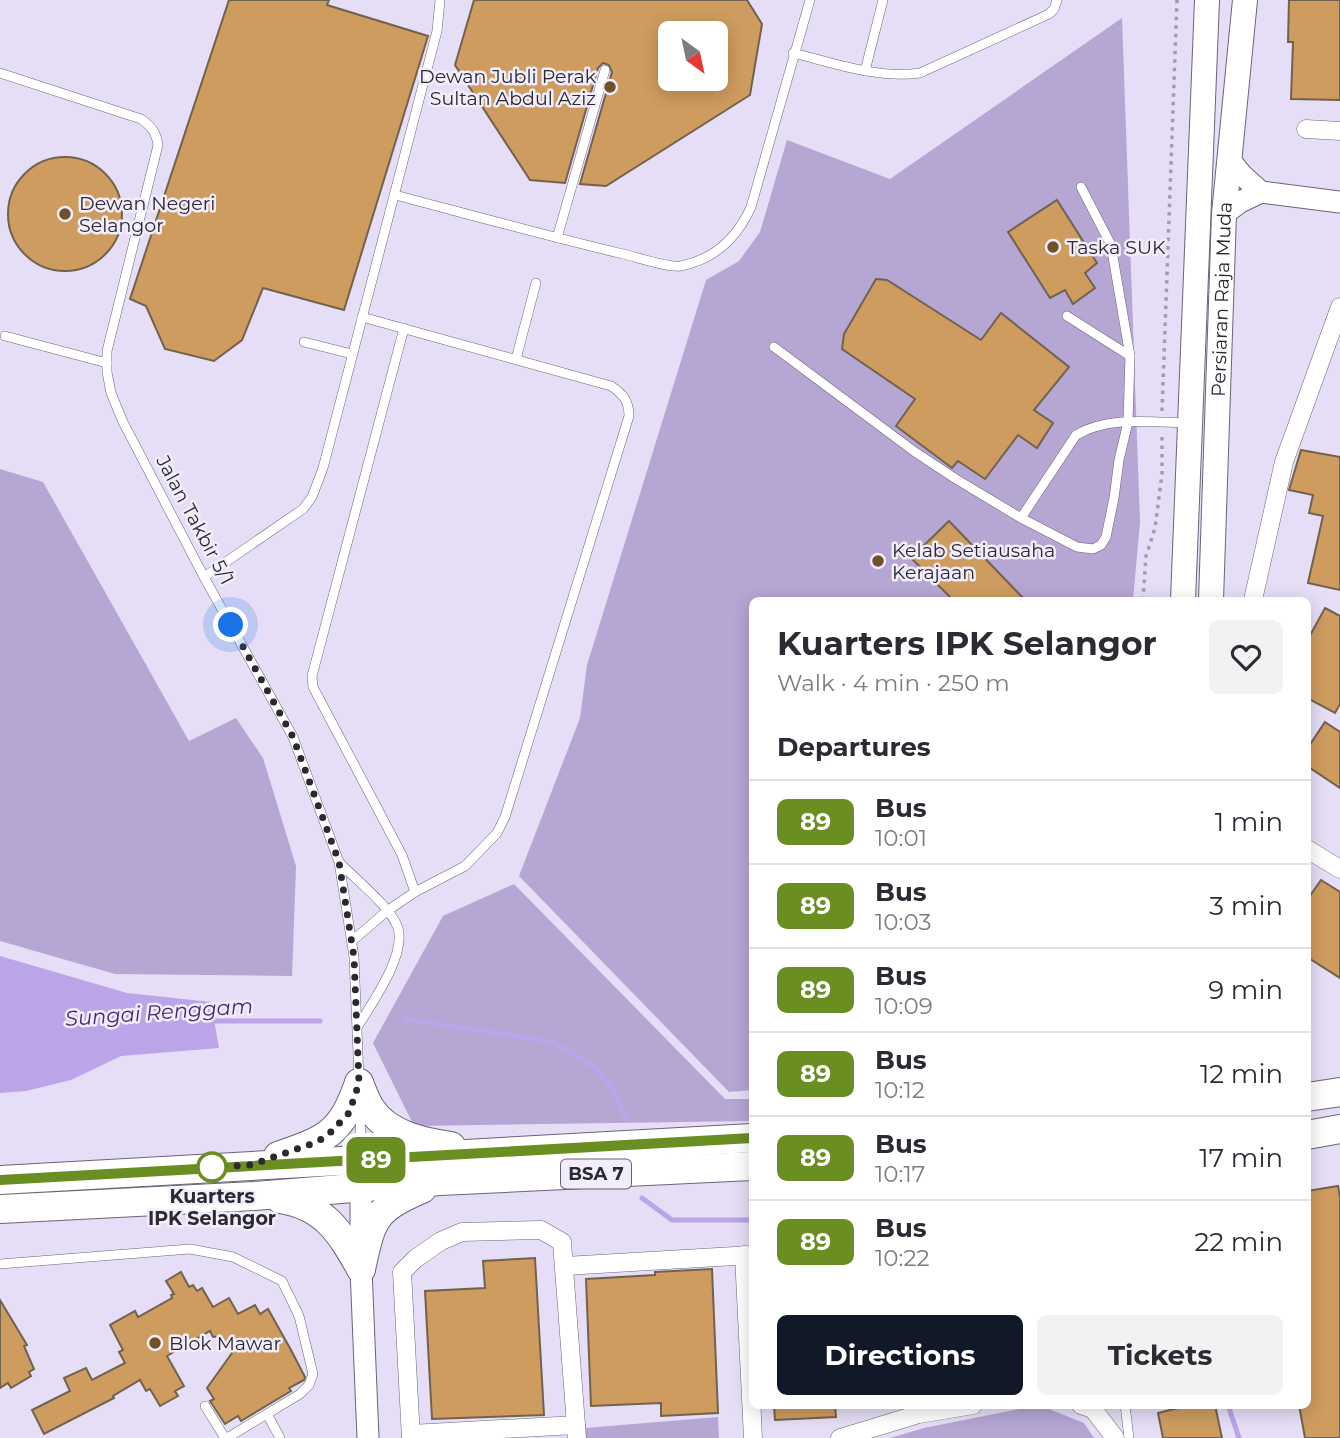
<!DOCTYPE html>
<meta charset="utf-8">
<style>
body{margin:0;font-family:Montserrat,sans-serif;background:#f2f2f3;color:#2b2b33;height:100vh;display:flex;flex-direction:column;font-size:26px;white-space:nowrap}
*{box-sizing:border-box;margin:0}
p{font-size:23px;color:#7c7c81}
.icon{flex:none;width:38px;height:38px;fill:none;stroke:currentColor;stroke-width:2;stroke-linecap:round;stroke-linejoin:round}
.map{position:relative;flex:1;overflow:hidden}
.details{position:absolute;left:749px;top:597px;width:562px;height:812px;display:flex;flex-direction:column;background:#fff;border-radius:10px;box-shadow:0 4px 18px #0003}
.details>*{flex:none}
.badge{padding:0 14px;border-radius:10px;font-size:24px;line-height:46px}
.needle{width:46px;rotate:147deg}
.fabs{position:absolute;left:658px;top:21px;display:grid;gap:14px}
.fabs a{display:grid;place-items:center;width:70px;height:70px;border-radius:10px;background:#fff;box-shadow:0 4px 18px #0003;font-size:35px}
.you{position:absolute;width:35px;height:35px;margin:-18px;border:5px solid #fff;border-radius:50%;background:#1a73e8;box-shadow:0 0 0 10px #1a73e833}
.map>.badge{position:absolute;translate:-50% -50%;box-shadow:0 0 0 4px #fff}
h2{padding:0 28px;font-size:26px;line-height:63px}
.round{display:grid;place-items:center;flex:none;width:74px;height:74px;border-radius:10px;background:#f2f2f3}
.overview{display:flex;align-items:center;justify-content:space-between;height:119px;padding:0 28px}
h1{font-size:33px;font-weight:700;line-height:52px}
.action{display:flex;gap:14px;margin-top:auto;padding:14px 28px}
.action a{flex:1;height:80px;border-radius:10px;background:#111827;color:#fff;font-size:28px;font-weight:700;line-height:80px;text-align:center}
.action a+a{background:#f2f2f3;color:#2b2b33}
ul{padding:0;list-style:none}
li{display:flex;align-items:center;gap:21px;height:84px;padding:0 28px;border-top:2px solid #e1e1e2}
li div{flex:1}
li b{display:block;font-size:26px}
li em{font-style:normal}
li .badge{min-width:77px;font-weight:700;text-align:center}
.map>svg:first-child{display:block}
.green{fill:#b5a6d4}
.water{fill:#bba4e8}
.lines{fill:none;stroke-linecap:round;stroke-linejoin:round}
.stream{stroke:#bba4e8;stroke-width:5}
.building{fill:#ce9c5f;stroke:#716250;stroke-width:2;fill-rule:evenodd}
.service-casing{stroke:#6b6479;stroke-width:10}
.minor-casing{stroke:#6b6479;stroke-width:19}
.tertiary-casing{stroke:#6b6479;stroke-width:23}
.secondary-casing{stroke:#6b6479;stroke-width:26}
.primary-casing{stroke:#6b6479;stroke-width:30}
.path{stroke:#a19bae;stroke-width:3.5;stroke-dasharray:3.5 5;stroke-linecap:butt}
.service{stroke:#fff;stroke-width:9}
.minor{stroke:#fff;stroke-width:18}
.tertiary{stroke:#fff;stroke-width:21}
.secondary{stroke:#fff;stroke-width:24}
.primary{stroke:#fff;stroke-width:28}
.line-casing{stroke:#fff;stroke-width:16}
.line{stroke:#6b8e23;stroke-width:10}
.walk{stroke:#2b2831;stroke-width:7;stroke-dasharray:0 12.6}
.poi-dot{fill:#725128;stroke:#f1edfb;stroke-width:2.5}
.stop-dot{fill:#fff;stroke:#6b8e23;stroke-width:3.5}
.labels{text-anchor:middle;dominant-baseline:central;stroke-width:5;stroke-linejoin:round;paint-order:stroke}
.shield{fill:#f1edfb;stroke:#66636e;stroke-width:2}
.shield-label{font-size:18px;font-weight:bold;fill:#2b2831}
.poi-label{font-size:19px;fill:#2b2831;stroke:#f1edfb;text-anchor:start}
.street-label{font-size:19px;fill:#2b2831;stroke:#f1edfb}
.stop-label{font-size:19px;font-weight:bold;fill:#2b2831;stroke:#f1edfb}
.water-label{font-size:21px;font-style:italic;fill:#482775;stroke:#f1edfb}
</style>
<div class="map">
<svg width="1340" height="1438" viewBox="0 0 1340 1438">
<rect width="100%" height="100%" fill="#e5def6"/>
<g class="green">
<path d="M 1122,18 L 1140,522 L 1133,600 L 752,600 L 752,1090 L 729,1092 L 519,876 L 580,718 L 587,665 L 706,280 L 739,261 L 760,232 L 787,140 L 890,179 Z"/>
<path d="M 0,469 L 43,482 L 189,741 L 236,718 L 263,758 L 296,866 L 292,976 L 115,974 L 0,941 Z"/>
<path d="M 514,884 L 725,1099 L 752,1099 L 752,1121 L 414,1126 L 373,1043 L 443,916 Z"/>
<path d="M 1039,1405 L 1084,1423 L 1094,1438 L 890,1438 L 924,1428 Z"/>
<path d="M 718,1417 L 719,1438 L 586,1438 L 585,1428 Z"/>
</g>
<path class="water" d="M 0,956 L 127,993 L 211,1002 L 219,1048 L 121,1056 L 71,1080 L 26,1091 L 0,1093 Z"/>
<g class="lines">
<g class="stream">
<path d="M 405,1019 L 554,1042 L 595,1068 L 614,1091 L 626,1119"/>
<path d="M 207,1021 L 320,1021"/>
<path d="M 642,1198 L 672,1220 L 752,1220"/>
<path d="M 1228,1405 L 1239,1438"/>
</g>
</g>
<g class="building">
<path d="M 229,0 L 329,0 L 327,5 L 428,36 L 344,310 L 263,288 L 242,340 L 214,361 L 165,349 L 146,306 L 130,299 Z"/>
<path d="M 474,0 L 747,0 L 762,24 L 750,95 L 606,186 L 580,184 L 612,72 L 609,65 L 603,63 L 598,68 L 565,183 L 530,180 L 455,65 ZM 670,33 L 716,33 L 716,79 L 670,79 Z"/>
<path d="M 1289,0 L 1340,0 L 1340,100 L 1291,99 L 1293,42 L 1288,42 Z"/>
<circle cx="65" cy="214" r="57"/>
<path d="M 1057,200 L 1097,263 L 1085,273 L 1095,288 L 1073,304 L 1065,290 L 1050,298 L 1008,232 Z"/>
<path d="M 876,279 L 887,280 L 981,340 L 1001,313 L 1069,367 L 1034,410 L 1053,423 L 1037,448 L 1018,435 L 985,479 L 958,461 L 952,468 L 896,426 L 915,399 L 842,349 L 844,334 Z"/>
<path d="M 1301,450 L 1340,457 L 1340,590 L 1308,583 L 1323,516 L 1309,513 L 1313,495 L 1289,490 Z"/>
<path d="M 949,521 L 1025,600 L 953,600 L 911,558 Z"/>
<path d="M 1325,608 L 1340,616 L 1340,704 L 1335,713 L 1307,698 L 1307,641 Z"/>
<path d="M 1325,722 L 1340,732 L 1340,788 L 1307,766 L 1307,749 Z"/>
<path d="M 1321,880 L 1340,892 L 1340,978 L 1307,957 L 1307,900 Z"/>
<path d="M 1338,1186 L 1340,1197 L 1340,1438 L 1305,1438 L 1299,1405 L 1307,1405 L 1307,1191 Z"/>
<path d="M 535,1258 L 544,1415 L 432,1419 L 425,1291 L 485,1288 L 483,1261 Z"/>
<path d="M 712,1269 L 718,1413 L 661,1416 L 661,1403 L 591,1406 L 586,1279 L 655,1275 L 655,1272 Z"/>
<path d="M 181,1272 L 189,1287 L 193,1285 L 197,1291 L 202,1288 L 213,1307 L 229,1298 L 238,1314 L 255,1305 L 260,1314 L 268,1309 L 291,1350 L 305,1377 L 304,1380 L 289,1388 L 291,1391 L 241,1421 L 238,1416 L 225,1424 L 210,1401 L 214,1399 L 207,1388 L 232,1353 L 221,1336 L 213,1337 L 210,1331 L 167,1356 L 184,1386 L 175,1391 L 178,1396 L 160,1406 L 150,1389 L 146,1391 L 140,1380 L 113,1396 L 114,1398 L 44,1434 L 32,1410 L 70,1391 L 64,1378 L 86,1368 L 92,1380 L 125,1363 L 119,1352 L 123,1350 L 110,1325 L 135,1311 L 138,1317 L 172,1298 L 171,1295 L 174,1294 L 166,1281 Z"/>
<path d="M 0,1300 L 27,1345 L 24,1346 L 34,1369 L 29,1372 L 31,1376 L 11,1388 L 8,1383 L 0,1388 Z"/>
<path d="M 774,1405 L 835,1405 L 836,1417 L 775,1420 Z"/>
<path d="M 1190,1405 L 1215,1405 L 1222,1438 L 1163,1438 L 1158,1413 Z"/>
</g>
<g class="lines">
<defs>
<g id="service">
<path d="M 793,53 C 834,63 878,79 920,73 L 1049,14 L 1054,9 L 1057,0"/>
<path d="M 865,71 L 883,0"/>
<path d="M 0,73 L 141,119 C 152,127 156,132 158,145 L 107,351 L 107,372 L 111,393 L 123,422 L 204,577 L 293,737 L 339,862 L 354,957 L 359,1079"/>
<path d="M 395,195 C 471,215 547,236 623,254 C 637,257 668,268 681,266 C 715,259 737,238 751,207 L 810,0"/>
<path d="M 557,238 L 605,70"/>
<path d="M 1067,316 L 1130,356"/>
<path d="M 404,328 L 312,676 L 313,687 L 402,855 L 415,892"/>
<path d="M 5,336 L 107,363"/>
<path d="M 304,342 L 352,354"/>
<path d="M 774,347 L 915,452 L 956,479 L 1021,518 L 1077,547 L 1093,549 L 1101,545 L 1106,537 L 1114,498 L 1119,460 L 1128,422 L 1130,356 L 1111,245 L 1081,187"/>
<path d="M 516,359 L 536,283"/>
<path d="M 1021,518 L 1076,435 C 1109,416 1151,422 1188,423"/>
<path d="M 204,577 L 303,509 L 312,497 L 323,468 L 437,31 L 440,0"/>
<path d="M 340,863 C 355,879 391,907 398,928 C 406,956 372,1003 358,1026"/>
<path d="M 352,941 L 387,911 L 415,892 L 465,866 L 497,833 L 505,817 L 629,416 C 629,401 623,394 611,386 L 362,317"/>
<path d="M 360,1106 L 361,1155"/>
<path d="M 0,1264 L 190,1249 L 233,1257 L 282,1281 L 299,1316 L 313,1374 L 309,1385 L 300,1394 L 227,1438"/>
<path d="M 1125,1405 L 1129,1438"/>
<path d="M 205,1406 L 225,1438"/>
<path d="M 267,1414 L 280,1438"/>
</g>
<g id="minor">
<path d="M 1306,129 L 1340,131"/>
<path d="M 1253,600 L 1284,462 L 1340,307"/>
<path d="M 1307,849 L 1340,869"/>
<path d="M 744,1255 L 753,1438"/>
<path d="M 565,1266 L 752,1255"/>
<path d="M 1081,1405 L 1093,1409 L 1115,1438"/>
<path d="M 411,1434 L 576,1425"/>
<path d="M 411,1438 L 402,1272 L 415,1259 L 441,1241 L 462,1232 L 541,1230 L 562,1242 L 577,1438"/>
<path d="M 840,1438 L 919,1414 L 973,1405"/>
</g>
<g id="tertiary">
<path d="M 1229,159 L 1242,175 L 1261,192"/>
<path d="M 1224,214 L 1240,202 L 1261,192 L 1340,202"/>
<path d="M 361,1173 L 361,1269 L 368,1438"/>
</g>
<g id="secondary">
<path d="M 1183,600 L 1207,0"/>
<path id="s1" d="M 1211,600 L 1224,214 L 1245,0"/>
</g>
<g id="primary">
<path d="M 359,1083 C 363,1092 366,1102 371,1109 C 388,1135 423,1142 451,1146"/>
<path d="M 1307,1097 L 1340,1092"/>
<path d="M 1307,1135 L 1340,1129"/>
<path d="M 278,1156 C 327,1139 341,1134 359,1083"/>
<path d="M 0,1180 L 752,1138"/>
<path d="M 280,1199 C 325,1206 340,1232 361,1269"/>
<path d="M 0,1209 L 254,1196 L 440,1181 L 752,1166"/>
<path d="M 361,1269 C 372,1219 373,1210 422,1189"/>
</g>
</defs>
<use href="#service" class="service-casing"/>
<use href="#minor" class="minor-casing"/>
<use href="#tertiary" class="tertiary-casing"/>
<use href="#secondary" class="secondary-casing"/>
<use href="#primary" class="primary-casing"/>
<g class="path">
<path d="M 1162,411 L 1177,0"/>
<path d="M 1143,600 L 1146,556 L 1155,528 L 1162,474 L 1162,433"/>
</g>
<use href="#service" class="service"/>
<use href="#minor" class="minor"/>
<use href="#tertiary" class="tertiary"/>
<use href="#secondary" class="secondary"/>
<use href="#primary" class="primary"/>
</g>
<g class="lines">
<defs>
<path id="line" d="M 0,1180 L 752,1138"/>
</defs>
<use href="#line" class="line-casing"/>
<use href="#line" class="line"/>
<path class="walk" d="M 212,1167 L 251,1165 L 314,1143 L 327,1136 L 349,1113 L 359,1083 L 354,957 L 339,862 L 293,737 L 231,625"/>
</g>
<g class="poi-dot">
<circle cx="610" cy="87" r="7"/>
<circle cx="65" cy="214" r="7"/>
<circle cx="1053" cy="247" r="7"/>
<circle cx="878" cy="561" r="7"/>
<circle cx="155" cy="1343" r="7"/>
</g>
<circle class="stop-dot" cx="212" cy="1167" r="14"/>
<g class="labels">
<rect class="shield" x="561" y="1159.5" width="70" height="29" rx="5"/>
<g class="shield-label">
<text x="596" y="1174">BSA 7</text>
</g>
<g class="poi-label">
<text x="596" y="76" text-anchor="end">Dewan Jubli Perak<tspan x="596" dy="22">Sultan Abdul Aziz</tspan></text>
<text x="79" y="203">Dewan Negeri<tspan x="79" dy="22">Selangor</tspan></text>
<text x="1067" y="247">Taska SUK</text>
<text x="892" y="550">Kelab Setiausaha<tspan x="892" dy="22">Kerajaan</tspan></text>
<text x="169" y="1343">Blok Mawar</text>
</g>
<g class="street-label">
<text stroke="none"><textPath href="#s1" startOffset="301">Persiaran Raja Muda</textPath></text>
<text transform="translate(195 520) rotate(62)">Jalan Takbir 5/1</text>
</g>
<g class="stop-label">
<text x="212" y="1196">Kuarters<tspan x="212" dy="22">IPK Selangor</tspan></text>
</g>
<g class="water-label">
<text transform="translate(159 1012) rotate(-4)">Sungai Renggam</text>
</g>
</g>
</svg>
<div class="fabs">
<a><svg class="needle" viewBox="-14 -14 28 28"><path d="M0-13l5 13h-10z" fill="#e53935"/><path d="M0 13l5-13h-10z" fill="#7c7c81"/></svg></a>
</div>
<div class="you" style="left:231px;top:625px"></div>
<b class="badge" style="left:376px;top:1160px;background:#6b8e23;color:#fff">89</b>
<section class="details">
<div class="overview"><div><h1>Kuarters IPK Selangor</h1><p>Walk · 4 min · 250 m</p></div><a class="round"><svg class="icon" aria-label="heart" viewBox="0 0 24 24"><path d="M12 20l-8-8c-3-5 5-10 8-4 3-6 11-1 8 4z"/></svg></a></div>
<h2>Departures</h2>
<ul>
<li><span class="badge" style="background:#6b8e23;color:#fff">89</span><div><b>Bus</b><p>10:01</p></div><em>1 min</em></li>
<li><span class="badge" style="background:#6b8e23;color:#fff">89</span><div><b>Bus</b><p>10:03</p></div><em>3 min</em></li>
<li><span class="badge" style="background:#6b8e23;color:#fff">89</span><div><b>Bus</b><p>10:09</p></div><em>9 min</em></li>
<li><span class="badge" style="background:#6b8e23;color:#fff">89</span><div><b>Bus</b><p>10:12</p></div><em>12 min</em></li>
<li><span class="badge" style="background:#6b8e23;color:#fff">89</span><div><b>Bus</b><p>10:17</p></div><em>17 min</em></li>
<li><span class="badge" style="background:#6b8e23;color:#fff">89</span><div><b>Bus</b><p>10:22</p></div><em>22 min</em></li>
</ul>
<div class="action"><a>Directions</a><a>Tickets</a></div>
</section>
</div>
